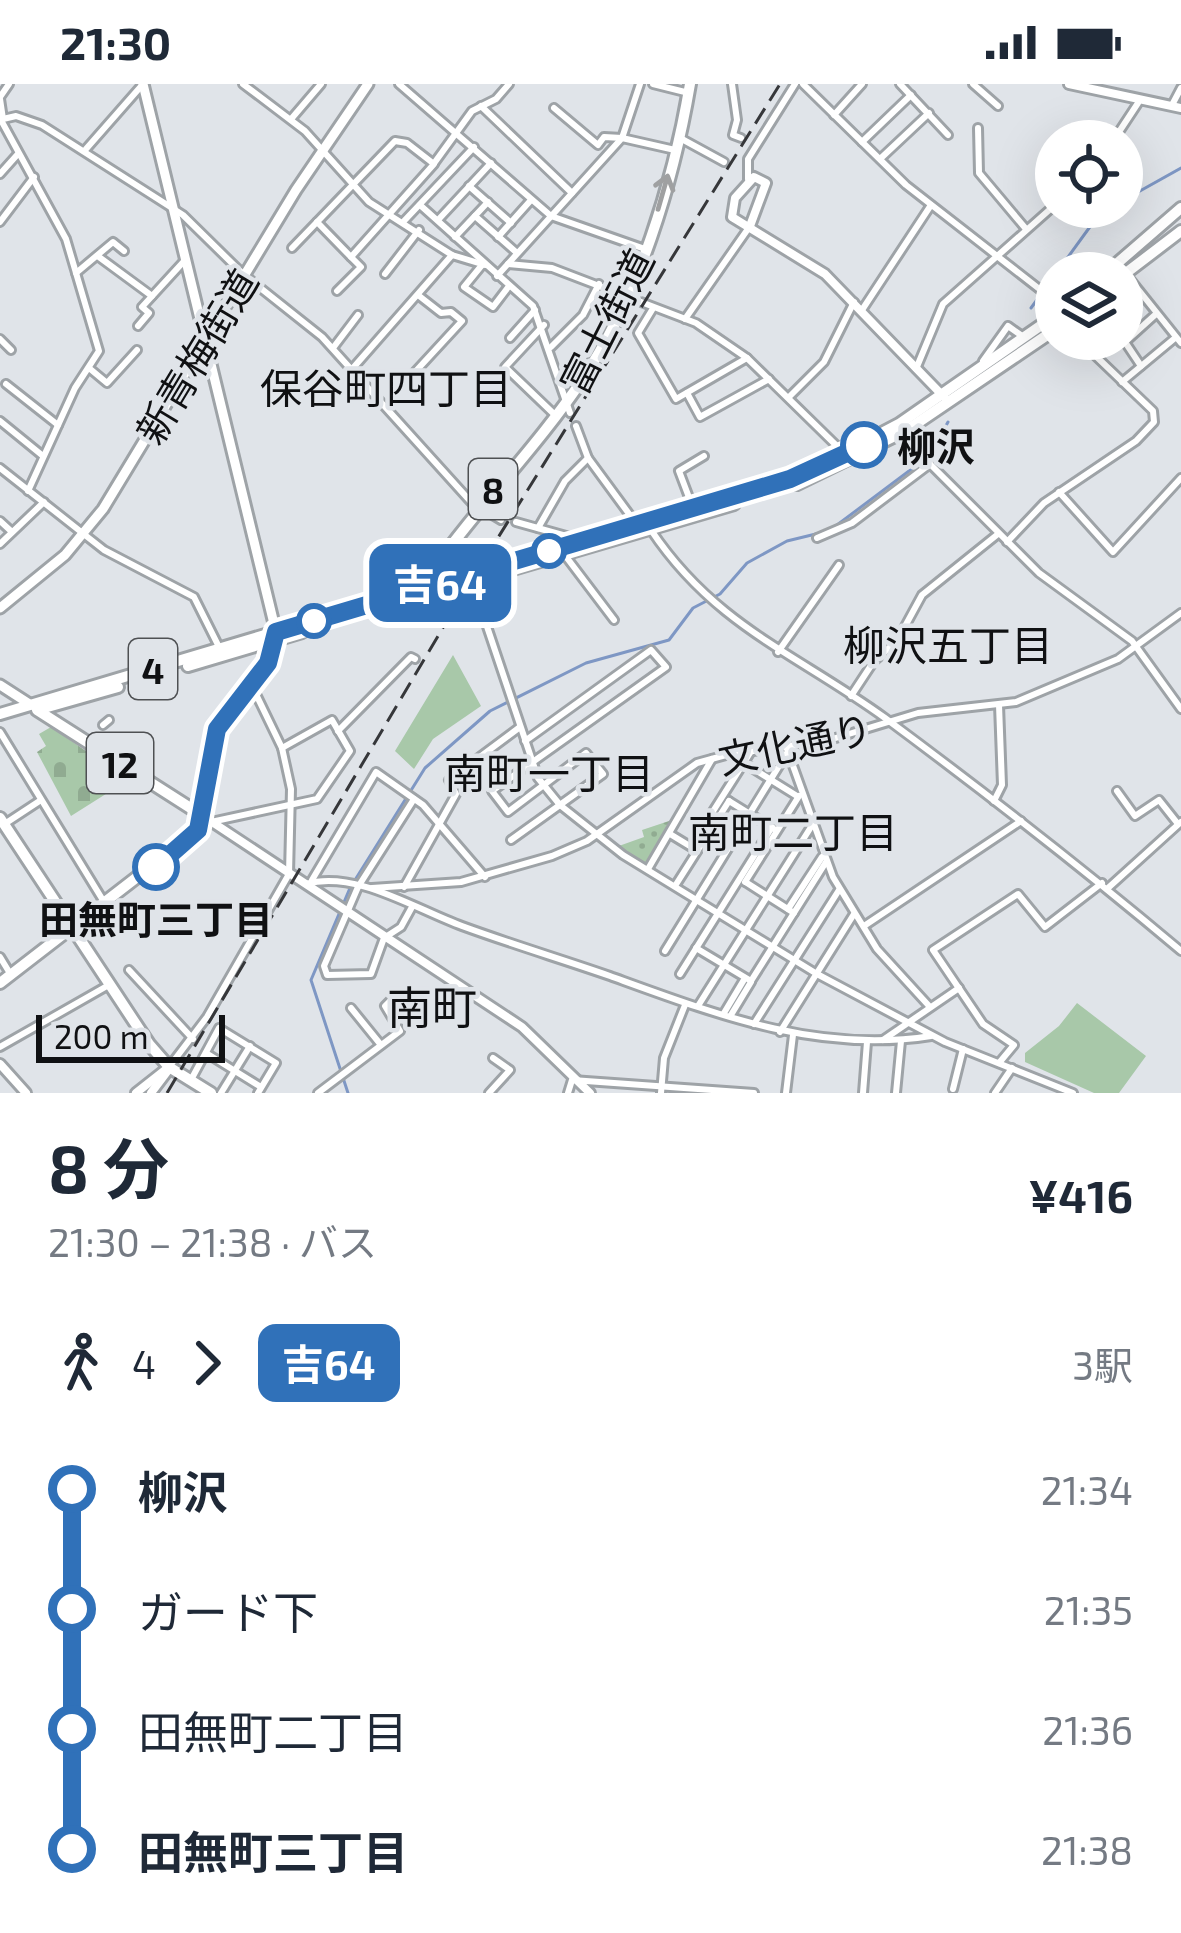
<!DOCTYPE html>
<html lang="ja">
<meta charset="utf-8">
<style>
body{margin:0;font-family:"Exo 2","Noto Sans JP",sans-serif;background:#f2f2f3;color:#1f2937;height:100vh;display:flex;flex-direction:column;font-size:45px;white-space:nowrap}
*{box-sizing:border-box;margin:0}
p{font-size:39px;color:#747a83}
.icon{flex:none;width:66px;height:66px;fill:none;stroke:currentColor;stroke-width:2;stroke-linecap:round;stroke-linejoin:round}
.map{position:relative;height:1009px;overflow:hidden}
.sheet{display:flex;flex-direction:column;background:#fff;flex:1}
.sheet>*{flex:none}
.badge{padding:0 24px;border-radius:18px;font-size:42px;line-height:78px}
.fabs{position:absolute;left:1035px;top:36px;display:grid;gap:24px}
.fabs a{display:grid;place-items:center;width:108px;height:108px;border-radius:50%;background:#fff;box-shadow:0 12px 48px #0002;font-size:60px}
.scale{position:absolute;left:36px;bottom:30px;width:189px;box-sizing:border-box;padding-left:12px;border:6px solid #101113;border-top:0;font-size:33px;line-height:42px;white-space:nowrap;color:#101113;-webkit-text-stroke:9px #e0e4e9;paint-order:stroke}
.map>.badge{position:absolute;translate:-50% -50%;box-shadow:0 0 0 6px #fff}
.legs{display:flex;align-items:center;gap:18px;height:132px;padding:0 48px;font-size:39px}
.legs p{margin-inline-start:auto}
.headline{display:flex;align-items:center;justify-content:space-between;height:204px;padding:0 48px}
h1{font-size:66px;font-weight:700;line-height:90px}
ul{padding:0 48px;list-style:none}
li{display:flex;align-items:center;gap:42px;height:120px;font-size:45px}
li i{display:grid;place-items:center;width:18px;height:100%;margin:0 15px;background:currentColor}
li i::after{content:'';width:30px;height:30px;margin:-15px;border:9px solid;border-radius:50%;background:#fff}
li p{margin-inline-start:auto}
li:first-child i{background:linear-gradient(#0000 50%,currentColor 0)}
li:last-child i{background:linear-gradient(currentColor 50%,#0000 0)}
.status{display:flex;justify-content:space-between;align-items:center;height:84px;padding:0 60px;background:#fff;direction:ltr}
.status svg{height:33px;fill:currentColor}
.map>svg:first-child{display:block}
.green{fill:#a8c8a9}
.cemetery{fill:url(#cemetery-stones)}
.park{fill:url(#park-dots)}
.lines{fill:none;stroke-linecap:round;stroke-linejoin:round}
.stream{stroke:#7e97c4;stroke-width:3}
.minor-casing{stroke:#9ea3a7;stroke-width:12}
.tertiary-casing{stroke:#9ea3a7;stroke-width:14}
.secondary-casing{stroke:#9ea3a7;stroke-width:15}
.primary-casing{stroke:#9ea3a7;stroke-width:16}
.minor{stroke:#fff;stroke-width:6}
.tertiary{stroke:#fff;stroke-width:8}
.secondary{stroke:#fff;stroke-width:9}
.primary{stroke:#fff;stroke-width:10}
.rail{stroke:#36373a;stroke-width:3;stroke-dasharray:18 9;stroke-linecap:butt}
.oneway{stroke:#9fa0a1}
.line-1-casing{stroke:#fff;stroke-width:27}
.line-1{stroke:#3071b9;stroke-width:18}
.stop-1-dot{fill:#fff;stroke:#3071b9;stroke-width:6}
.labels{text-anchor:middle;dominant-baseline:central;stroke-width:9;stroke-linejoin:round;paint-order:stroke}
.shield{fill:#e0e4e9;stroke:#4e5053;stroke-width:3}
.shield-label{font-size:36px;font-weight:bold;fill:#101113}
.street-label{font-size:39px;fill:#101113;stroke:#e0e4e9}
.stop-label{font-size:39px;font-weight:bold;fill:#101113;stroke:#e0e4e9;text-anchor:start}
.neighbourhood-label{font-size:42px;fill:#101113;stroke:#e0e4e9}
.quarter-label{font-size:45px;fill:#101113;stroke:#e0e4e9}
</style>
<div class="status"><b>21:30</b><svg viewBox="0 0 49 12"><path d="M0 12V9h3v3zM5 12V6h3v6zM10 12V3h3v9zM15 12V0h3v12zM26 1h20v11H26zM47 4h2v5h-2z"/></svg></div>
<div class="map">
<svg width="1181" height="1009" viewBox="0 0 1181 1009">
<defs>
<pattern id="cemetery-stones" width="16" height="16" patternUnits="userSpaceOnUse" patternTransform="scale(3)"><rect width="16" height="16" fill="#a8c8a9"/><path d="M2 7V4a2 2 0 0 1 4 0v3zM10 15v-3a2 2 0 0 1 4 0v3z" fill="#90ab91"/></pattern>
<pattern id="park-dots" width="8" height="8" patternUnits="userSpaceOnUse" patternTransform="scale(3)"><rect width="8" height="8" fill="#a8c8a9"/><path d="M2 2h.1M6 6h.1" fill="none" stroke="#90ab91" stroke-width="1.8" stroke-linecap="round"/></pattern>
</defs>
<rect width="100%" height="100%" fill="#e0e4e9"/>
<g class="green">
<path d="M 453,571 L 481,622 L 433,655 L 414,685 L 395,667 Z"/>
<path d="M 1077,919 L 1146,972 L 1119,1009 L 1094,1009 L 1025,978 L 1025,969 L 1059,942 Z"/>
</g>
<path class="cemetery" d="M 51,643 L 128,696 L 71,732 L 37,668 L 46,662 L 39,650 Z"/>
<path class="park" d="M 678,734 L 647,781 L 616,763 L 644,753 L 642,746 Z"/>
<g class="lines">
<g class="stream">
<path d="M 1122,117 L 1181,84"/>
<path d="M 1031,224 L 1092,140 L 1112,123"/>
<path d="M 833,444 L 929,372 L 948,338"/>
<path d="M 355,796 L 425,684 L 490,627 L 586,579 L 669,556 L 693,524 L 720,510 L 747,479 L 787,457 L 824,448"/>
<path d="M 348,1009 L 311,896 L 350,804"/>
</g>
<defs>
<g id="minor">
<path d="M 243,0 L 305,47 L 369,118 L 452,171 L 485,181"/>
<path d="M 399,0 L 551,132 L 645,165"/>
<path d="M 653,0 L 689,9"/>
<path d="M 732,0 L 737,36 L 733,51 L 741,54"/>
<path d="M 803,0 L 906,101 L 1056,218"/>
<path d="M 900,0 L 948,51"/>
<path d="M 973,0 L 998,22"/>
<path d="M 0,13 L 9,0"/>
<path d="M 0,15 L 3,35"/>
<path d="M 1172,21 L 1181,4"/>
<path d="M 481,22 L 572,109"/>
<path d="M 554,24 L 598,61 L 604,53 L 622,54 L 640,0"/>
<path d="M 834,31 L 862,0"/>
<path d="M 292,34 L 321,0"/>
<path d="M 3,35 L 16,32 L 42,41 L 183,131 L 244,191 L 322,253 L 471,418 L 501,436"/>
<path d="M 2,38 L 66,155 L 99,267 L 75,304 L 28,407"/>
<path d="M 978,44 L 979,89 L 1026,145"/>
<path d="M 680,54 L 724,78"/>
<path d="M 1113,57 L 1138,19"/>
<path d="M 862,58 L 911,11"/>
<path d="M 86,65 L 143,0"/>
<path d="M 880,75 L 929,29"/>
<path d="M 435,78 L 472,27 L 496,15 L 509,0"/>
<path d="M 0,90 L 17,71"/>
<path d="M 748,95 L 748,75 L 795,0"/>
<path d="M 469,102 L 511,139"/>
<path d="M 420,121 L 533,222 L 570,329"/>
<path d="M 475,132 L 517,169"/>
<path d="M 438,136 L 491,79"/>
<path d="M 404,137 L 474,63"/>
<path d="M 0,138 L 34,93"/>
<path d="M 317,138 L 351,173"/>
<path d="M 455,153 L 488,118"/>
<path d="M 498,153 L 531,116"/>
<path d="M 292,164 L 395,57 L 407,59 L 434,80 L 351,173 L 361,183 L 337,207"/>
<path d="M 99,173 L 152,212"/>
<path d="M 508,180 L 552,184 L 696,239 L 747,274 L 844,369"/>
<path d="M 482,181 L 464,203 L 493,223 L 509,202"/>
<path d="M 76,189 L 113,158 L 124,167"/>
<path d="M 1125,189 L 1181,259"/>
<path d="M 385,190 L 419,146"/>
<path d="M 497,192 L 622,54 L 675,66"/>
<path d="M 652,226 L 638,249 L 676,315 L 747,274"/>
<path d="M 862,226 L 931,121"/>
<path d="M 685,235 L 750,142"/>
<path d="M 544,241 L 505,283 L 555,331"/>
<path d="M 138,242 L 149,229 L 142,223 L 186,175"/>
<path d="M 510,254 L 535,226"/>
<path d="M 0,255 L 11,266"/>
<path d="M 551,263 L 583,231 L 599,200"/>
<path d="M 333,264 L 358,231"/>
<path d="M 983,277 L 1008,242 L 1025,254"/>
<path d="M 1141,282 L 1125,258 L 1156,230"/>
<path d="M 89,284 L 107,299 L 137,266"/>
<path d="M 353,284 L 452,171"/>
<path d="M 916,285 L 943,220 L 1056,120"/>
<path d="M 1122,298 L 1175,254"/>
<path d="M 6,300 L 58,341"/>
<path d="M 403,301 L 462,237 L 451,228 L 441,229 L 418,211"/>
<path d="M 687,309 L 700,333 L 769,295"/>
<path d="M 790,312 L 824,278 L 854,218"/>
<path d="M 0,337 L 43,372"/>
<path d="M 576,342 L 588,374 L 635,438"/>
<path d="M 908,347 L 928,378 L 1039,489 L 1132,557 L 1181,625"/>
<path d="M 0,384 L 104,466 L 194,513 L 219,563"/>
<path d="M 1059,408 L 1113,468 L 1181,394"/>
<path d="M 693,424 L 679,387 L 704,372"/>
<path d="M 0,437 L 12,448"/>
<path d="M 516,438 L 577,455"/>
<path d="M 538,444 L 565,397 L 588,374"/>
<path d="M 651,446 C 715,542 797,570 885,634 C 986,709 1085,786 1181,867"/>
<path d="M 817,454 L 852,439 L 930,380"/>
<path d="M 1007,458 L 1044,419 L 1136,357 L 1154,338 L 1153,327 L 1078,255"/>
<path d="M 0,460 L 44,418"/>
<path d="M 564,470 L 614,536"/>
<path d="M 472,498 L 538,694 L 560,721 L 623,771 L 817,890 L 945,958 L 1073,1009"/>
<path d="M 778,568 L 839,481"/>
<path d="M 851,612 L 874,577 L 897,557 L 922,511 L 998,450"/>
<path d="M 103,641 L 109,636"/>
<path d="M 338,647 L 411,573 L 415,575"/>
<path d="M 0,648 L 104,818"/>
<path d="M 787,665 L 833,793 L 877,865 L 930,923"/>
<path d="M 744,679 L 797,712"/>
<path d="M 1117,707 L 1135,732 L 1159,716 L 1178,740"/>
<path d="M 729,717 L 774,745"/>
<path d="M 994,717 L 1002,701 L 999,621"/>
<path d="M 211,738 L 317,715 L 350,667 L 332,636 L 282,664"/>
<path d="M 3,741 L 41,716"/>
<path d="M 670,750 L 693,764"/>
<path d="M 511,756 L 603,690 L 586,669 L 508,728 L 492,707 L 666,583 L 651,566 L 525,657"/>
<path d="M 691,762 L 750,669"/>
<path d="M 648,785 L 712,675"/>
<path d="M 312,796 L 376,688 L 423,721 L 485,793"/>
<path d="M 745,798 L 799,712"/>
<path d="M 747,799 L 794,829"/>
<path d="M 306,800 C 356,786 415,825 462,842 C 511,860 561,875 610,892 C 715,930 818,970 931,952"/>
<path d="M 675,802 L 729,717"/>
<path d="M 358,803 L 324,882 L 327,891 L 371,890 L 384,854 L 401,843 L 412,823"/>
<path d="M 358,803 L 414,715"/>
<path d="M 404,803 L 456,710 L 449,696 L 520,643"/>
<path d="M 372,804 L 461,798 L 552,772 L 587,757 L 697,679 L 726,671 L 829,656 L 918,629 L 1016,618 L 1118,575 L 1181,529"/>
<path d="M 1108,804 L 1181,738"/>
<path d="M 788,825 L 822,773"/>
<path d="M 864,842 L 1021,737"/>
<path d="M 696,864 L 751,897 L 826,778"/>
<path d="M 665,867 L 787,669"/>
<path d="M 0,873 L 11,891"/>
<path d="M 129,886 L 193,955"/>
<path d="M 680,890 L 772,743"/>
<path d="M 698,922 L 811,743"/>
<path d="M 351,924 L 381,961"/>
<path d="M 724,929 L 745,894"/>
<path d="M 731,931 L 751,898"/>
<path d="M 754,940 L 839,806"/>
<path d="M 780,948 L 854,830"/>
<path d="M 883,956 L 959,904"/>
<path d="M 0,963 L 107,902"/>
<path d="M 206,969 L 261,1003"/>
<path d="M 999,979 L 1014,961 L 983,940 L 933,866 L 1018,810 L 1045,843 L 1102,799"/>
<path d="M 169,983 L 207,933 L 289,790 L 291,705 L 282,664 L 253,604"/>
<path d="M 192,994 L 219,944 L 276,979 L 258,1009"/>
<path d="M 953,1005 L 963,965"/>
<path d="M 221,1009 L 250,962"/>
<path d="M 318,1009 L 400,947 L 385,922 L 397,910"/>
<path d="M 489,1009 L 510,986 L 493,974"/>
<path d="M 568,1009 L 572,996 L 754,1009"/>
<path d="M 661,1009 L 664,974 L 685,921"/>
<path d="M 786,1009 L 793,951"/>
<path d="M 863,1009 L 867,958"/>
<path d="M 896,1009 L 901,957"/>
<path d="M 995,1009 L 1012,984"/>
</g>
<g id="tertiary">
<path d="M 1069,0 L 1181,24"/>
<path d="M 750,142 L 766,99 L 754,93 L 735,114 L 732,133 L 825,190 L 944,313"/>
<path d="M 203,732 L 522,943 L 590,1009"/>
<path d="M 0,980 L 26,1009"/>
<path d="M 136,1009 L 169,983"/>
<path d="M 151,1009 L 169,985"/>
</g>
<g id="secondary">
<path d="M 143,0 L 276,548"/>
<path d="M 0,524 L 65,471 L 103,425 L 296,106 L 368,0"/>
<path d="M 0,601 L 31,621"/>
</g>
<g id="primary">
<path d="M 1106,189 L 1181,124"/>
<path d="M 1122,192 L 1181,147"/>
<path d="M 797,400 L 907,346 L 1056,245"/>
<path d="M 434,505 L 435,487 L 444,471 C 488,412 541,357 582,296 C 639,211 673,100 690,0"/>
<path d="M 424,511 L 734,420"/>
<path d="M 188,582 L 302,548"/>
<path d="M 44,624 L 118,603"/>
<path d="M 37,626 L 203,732"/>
<path d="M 0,630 L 802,391 L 899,340 L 1056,231"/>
<path d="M 0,734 L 149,960 L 169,983 L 211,1009"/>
<path d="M 0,899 L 198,746 L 217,645 L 268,579 L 276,551"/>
</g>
</defs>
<use href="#minor" class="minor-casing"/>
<use href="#tertiary" class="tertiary-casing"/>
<use href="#secondary" class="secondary-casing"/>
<use href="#primary" class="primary-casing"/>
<use href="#minor" class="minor"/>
<use href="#tertiary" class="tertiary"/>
<use href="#secondary" class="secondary"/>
<use href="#primary" class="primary"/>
<path class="rail" d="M 167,1009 L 463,510 L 780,0"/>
</g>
<defs><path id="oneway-shaft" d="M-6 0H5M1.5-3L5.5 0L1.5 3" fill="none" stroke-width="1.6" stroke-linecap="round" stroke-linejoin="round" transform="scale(3)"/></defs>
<use class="oneway" href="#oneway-shaft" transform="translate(663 108) rotate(-74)"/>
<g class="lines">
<defs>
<path id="line-1" d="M 156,783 L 198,746 L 217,645 L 268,579 L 276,548 L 790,395 L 864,361"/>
</defs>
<use href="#line-1" class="line-1-casing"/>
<use href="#line-1" class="line-1"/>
</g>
<g class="stop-1-dot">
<circle cx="864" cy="361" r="21"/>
<circle cx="549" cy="467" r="15"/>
<circle cx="314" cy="537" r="15"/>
<circle cx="156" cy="783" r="21"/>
</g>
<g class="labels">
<g class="shield">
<rect x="469" y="375" width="48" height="60" rx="9"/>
<rect x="129" y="555" width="48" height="60" rx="9"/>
<rect x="87" y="649" width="66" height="60" rx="9"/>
</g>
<g class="shield-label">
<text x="493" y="405">8</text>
<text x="153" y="585">4</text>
<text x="120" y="679">12</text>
</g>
<g class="street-label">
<text transform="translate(606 237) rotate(-63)">富士街道</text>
<text transform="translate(196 272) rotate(-59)">新青梅街道</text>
<text transform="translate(795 659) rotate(-12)">文化通り</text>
</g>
<g class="stop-label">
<text x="897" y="361">柳沢</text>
<text x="156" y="834" text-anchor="middle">田無町三丁目</text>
</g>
<g class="neighbourhood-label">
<text x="386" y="303">保谷町四丁目</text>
<text x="948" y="560">柳沢五丁目</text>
<text x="549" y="688">南町一丁目</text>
<text x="793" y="747">南町二丁目</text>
</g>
<g class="quarter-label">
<text x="432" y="922">南町</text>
</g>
</g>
</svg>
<div class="fabs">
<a><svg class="icon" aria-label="locate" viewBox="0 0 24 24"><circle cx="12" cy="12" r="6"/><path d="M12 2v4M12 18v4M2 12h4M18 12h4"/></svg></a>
<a><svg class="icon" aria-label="layers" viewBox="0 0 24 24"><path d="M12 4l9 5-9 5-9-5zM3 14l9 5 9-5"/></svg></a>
</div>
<div class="scale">200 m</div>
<b class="badge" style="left:440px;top:499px;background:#3071b9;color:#fff">吉64</b>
</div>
<section class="sheet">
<div class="headline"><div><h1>8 分</h1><p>21:30 – 21:38 · バス</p></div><b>¥416</b></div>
<div class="legs"><svg class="icon" aria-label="walk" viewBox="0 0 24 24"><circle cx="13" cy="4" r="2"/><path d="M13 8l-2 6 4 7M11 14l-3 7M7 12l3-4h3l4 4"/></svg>4<svg class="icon" aria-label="forward" viewBox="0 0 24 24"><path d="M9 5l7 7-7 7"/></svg><b class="badge" style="background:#3071b9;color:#fff">吉64</b><p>3駅</p></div>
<ul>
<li><i style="color:#3071b9"></i><b>柳沢</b><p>21:34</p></li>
<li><i style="color:#3071b9"></i><span>ガード下</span><p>21:35</p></li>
<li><i style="color:#3071b9"></i><span>田無町二丁目</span><p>21:36</p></li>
<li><i style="color:#3071b9"></i><b>田無町三丁目</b><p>21:38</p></li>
</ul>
</section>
